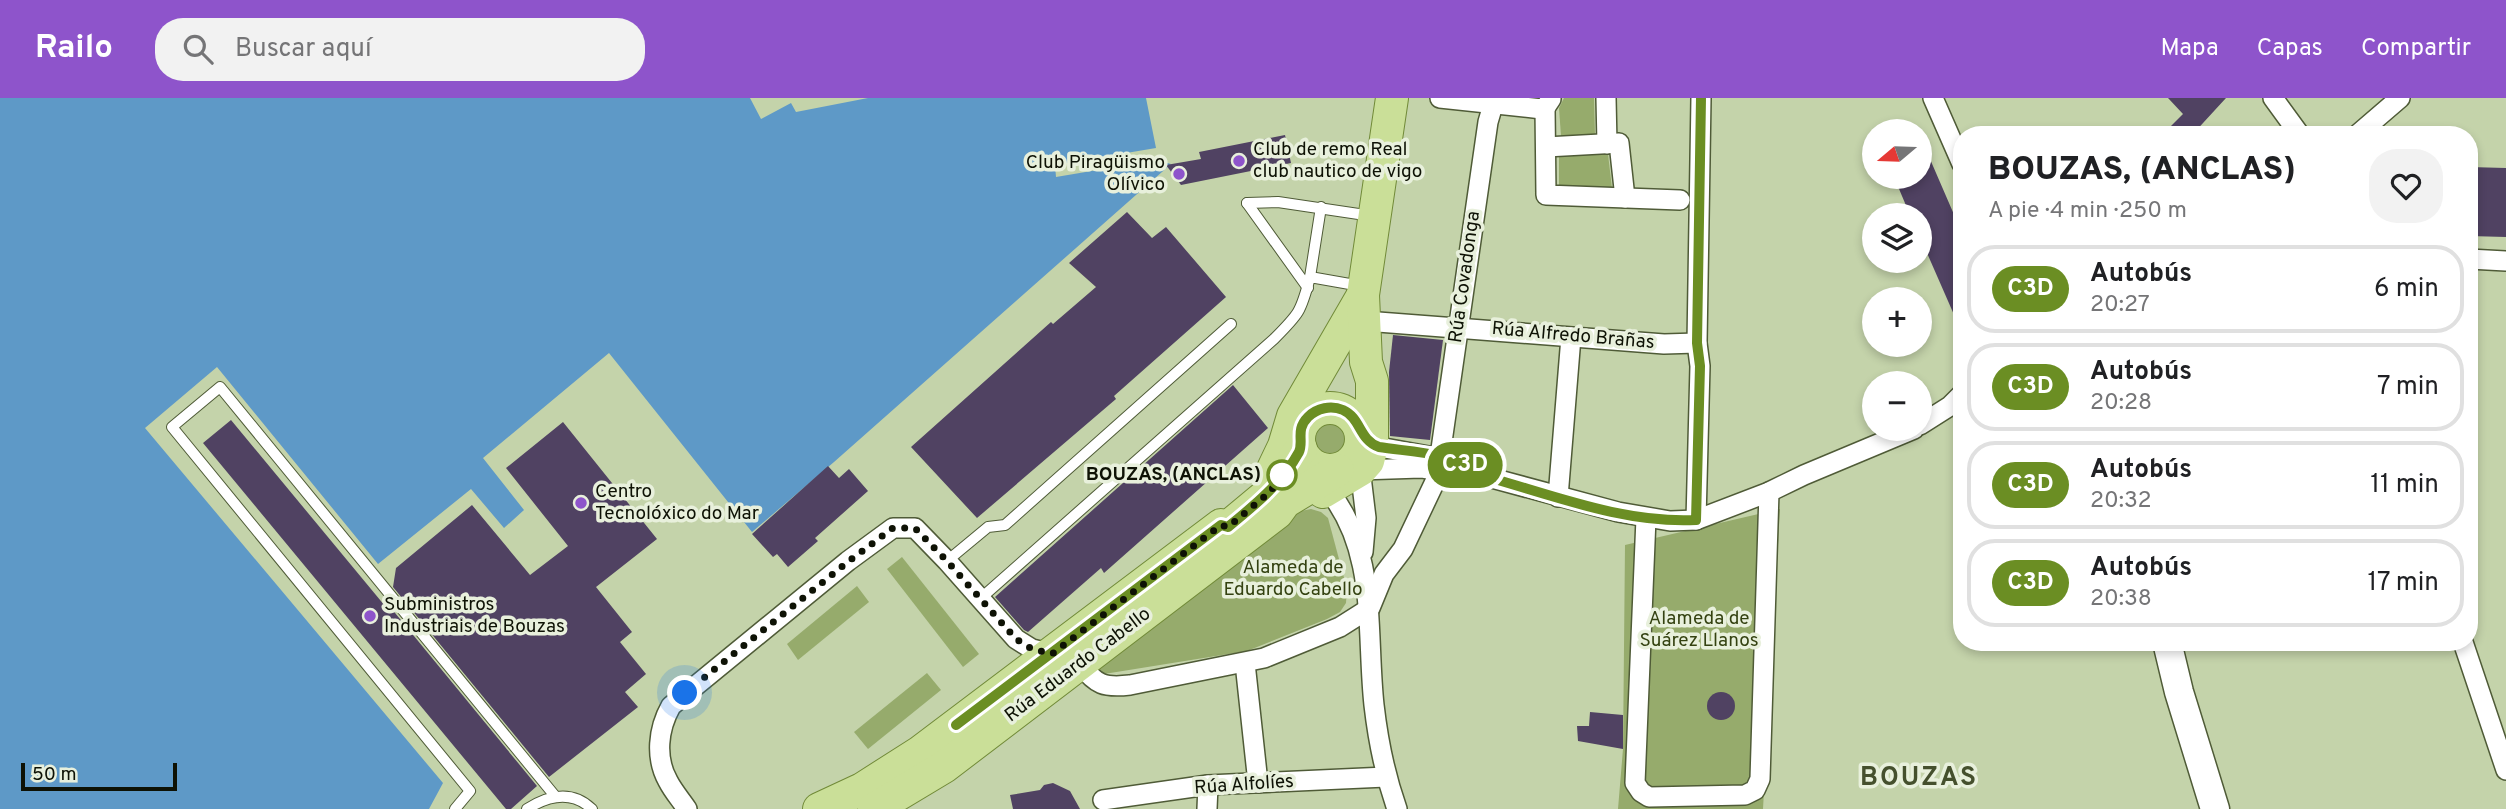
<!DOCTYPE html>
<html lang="es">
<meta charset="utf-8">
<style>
body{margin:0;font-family:Overpass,sans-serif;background:#f2f2f2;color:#202124;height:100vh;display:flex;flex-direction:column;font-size:26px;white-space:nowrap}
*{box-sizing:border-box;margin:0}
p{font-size:23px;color:#757577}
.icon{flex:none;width:38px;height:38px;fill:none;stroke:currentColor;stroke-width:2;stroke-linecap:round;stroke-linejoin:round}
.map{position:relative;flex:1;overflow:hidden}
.panel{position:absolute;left:1953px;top:28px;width:525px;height:525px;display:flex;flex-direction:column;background:#fff;border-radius:28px;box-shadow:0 4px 10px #0003}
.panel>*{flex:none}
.badge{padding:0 14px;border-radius:23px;font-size:24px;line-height:46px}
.needle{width:46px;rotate:251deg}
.controls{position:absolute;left:1862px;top:21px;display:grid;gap:14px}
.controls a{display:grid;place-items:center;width:70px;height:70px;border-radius:50%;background:#fff;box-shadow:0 4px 10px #0003;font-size:35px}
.scale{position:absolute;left:21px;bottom:18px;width:156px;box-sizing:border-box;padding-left:7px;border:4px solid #0e1205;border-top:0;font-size:19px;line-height:24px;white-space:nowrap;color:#0e1205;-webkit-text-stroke:5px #e8f0dc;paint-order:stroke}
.you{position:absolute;width:35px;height:35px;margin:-18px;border:5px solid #fff;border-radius:50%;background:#1a73e8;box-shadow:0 0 0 10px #1a73e833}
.map>.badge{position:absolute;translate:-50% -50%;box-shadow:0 0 0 4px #fff}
.round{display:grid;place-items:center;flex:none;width:74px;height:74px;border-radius:28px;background:#f2f2f2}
.headline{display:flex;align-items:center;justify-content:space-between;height:119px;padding:0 35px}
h1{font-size:33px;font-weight:800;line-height:52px}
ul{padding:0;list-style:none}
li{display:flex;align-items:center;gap:21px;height:88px;margin:0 14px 10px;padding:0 21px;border:4px solid #e0e0e0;border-radius:28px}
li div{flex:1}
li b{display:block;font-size:26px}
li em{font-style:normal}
li .badge{min-width:77px;font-weight:700;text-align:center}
header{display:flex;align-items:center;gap:42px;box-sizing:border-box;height:98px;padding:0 35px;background:#8e54cb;color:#fff}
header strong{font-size:33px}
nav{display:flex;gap:38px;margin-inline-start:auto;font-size:24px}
.search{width:490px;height:63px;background:#f2f2f2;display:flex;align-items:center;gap:18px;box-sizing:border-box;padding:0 24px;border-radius:28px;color:#757577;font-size:26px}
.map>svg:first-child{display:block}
.green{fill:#96ab6c}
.water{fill:#5e99c7}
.building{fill:#504262}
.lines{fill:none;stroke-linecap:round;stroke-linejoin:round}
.lane-casing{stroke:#4f5b37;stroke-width:12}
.street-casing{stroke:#4f5b37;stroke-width:22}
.secondary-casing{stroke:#4f5b37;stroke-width:31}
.primary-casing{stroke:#718a38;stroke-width:34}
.lane{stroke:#fff;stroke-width:10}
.street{stroke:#fff;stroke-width:19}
.secondary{stroke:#fff;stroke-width:28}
.primary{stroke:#cadf98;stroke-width:32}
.line-casing{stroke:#fff;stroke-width:16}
.line{stroke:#6b8e23;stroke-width:10}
.walk{stroke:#0e1205;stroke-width:7;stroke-dasharray:0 12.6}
.poi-dot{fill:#8e54cb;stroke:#e8f0dc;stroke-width:2.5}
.stop-dot{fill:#fff;stroke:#6b8e23;stroke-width:3.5}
.labels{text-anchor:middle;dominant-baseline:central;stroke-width:7;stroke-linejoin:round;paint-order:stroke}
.poi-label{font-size:19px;fill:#0e1205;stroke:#e8f0dc;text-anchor:start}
.street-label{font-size:19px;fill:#0e1205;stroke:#e8f0dc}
.stop-label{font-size:19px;font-weight:bold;fill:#0e1205;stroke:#e8f0dc;text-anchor:end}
.park-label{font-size:19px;fill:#344211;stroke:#e8f0dc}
.district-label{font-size:26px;font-weight:bold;letter-spacing:2px;fill:#45502d;stroke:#e8f0dc}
</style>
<header>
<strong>Railo</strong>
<div class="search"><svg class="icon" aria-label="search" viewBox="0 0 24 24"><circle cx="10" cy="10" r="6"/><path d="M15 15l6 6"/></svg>Buscar aquí</div>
<nav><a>Mapa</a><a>Capas</a><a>Compartir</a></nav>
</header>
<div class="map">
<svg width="2506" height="711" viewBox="0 0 2506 711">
<rect width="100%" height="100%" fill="#c4d3aa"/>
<g class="green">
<path d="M 1564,0 L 1594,0 L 1595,37 L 1561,38 L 1559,10 Z"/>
<path d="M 1608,56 L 1612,90 L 1559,88 L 1559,57 Z"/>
<circle cx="1330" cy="340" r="23"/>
<path d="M 1311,411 L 1321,414 L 1328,420 L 1347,491 L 1346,505 L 1340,514 L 1327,521 L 1247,553 L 1104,576 L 1097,573 L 1096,566 L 1301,413 Z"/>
<path d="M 1780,411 L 1763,711 L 1618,711 L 1623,651 L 1625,447 Z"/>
<path d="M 902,459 L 979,556 L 963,569 L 887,471 Z"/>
<path d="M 857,488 L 869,504 L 798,562 L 787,546 Z"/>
<path d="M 927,575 L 941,592 L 868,651 L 854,634 Z"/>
</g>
<path class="water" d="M 0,0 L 750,0 L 761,21 L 791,5 L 796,14 L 868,0 L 1146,0 L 1156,50 L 1055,67 L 1056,79 L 1157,62 L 1171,66 L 834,364 L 752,434 L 609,255 L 483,360 L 524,412 L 504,430 L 471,391 L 378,466 L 217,269 L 145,330 L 443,685 L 429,711 L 0,711 Z"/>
<g class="building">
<path d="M 2168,0 L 2226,0 L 2192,37 L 2162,37 L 2183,16 Z"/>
<path d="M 1285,37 L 1291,65 L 1181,87 L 1166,67 L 1201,61 L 1199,54 Z"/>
<path d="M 1920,38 L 1962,135 L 1962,235 L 1920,139 L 1920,117 L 1910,117 L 1894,79 L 1920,79 Z"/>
<path d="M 2469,69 L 2506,70 L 2506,139 L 2469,138 Z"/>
<path d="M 1127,114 L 1152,140 L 1166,129 L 1226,199 L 1114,298 L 1116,301 L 977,420 L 911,349 L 1051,224 L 1053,226 L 1096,189 L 1069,165 Z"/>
<path d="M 1393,237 L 1443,242 L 1430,342 L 1390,338 L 1389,274 Z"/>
<path d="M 1233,287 L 1268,330 L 1104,475 L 1101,470 L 1028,534 L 1024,532 L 995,499 Z"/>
<path d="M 231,322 L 390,514 L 391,510 L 537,688 L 511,711 L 506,711 L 203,345 Z"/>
<path d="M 563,324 L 657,441 L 596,489 L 632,534 L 620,544 L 646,576 L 625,594 L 638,609 L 549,679 L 393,489 L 396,470 L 472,407 L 530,477 L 568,448 L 506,370 Z"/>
<path d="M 828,368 L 839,380 L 849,371 L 868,393 L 815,440 L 818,443 L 788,469 L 777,456 L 773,459 L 752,436 Z"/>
<circle cx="1721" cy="608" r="14"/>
<path d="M 1590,614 L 1623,617 L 1623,651 L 1578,643 L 1577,628 L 1589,628 Z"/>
<path d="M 1053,685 L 1070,693 L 1080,711 L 1013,711 L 1010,697 L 1040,692 L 1044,687 Z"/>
</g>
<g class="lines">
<defs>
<g id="lane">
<path d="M 1247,105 L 1278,104 L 1372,118"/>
<path d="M 1247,105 L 1308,190"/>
<path d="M 1310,179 L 1321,109"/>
<path d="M 947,463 L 988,429 L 1005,427 L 1231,226"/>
<path d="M 980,501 L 1274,241 C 1299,216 1301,214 1310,179 L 1361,188"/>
<path d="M 455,711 L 470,693 L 172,329 L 220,289 L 555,698"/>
<path d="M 527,711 C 549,697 572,692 592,711"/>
</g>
<g id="street">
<path d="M 1440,0 L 1542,11 L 1545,10 L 1551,1"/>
<path d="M 1606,0 L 1607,46"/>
<path d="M 1933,0 L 1962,66"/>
<path d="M 2273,0 L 2300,37"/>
<path d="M 1545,10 L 1546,97 L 1680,102"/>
<path d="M 2357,37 L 2400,0"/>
<path d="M 1546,49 L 1619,45 L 1625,100"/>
<path d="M 2469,161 L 2506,163"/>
<path d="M 1365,223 L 1664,246 L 1697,245"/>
<path d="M 1920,327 L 1950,308 L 1962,296"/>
<path d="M 1366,342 L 1379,349 L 1451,362"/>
<path d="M 1440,358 L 1488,24 L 1495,0"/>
<path d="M 1359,362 L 1366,420 L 1363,454"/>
<path d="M 1360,372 L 1421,370 L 1463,377 L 1473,375 L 1618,414 L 1670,423 L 1696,422 L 1769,394 L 1804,377 L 1914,331"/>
<path d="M 1328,392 C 1378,453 1366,533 1374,607 C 1378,642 1385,677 1397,711"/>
<path d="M 1558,399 L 1571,239"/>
<path d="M 1646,420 L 1635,685 L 1641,694 L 1649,699 L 1745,697 L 1755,692 L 1760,681 L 1769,394"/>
<path d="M 1696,422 L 1700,268 L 1697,245 L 1701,0"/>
<path d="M 2463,544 L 2506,672"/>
<path d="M 1245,565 L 1258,685"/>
<path d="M 1080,566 C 1096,587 1104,590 1130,587 L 1264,560 L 1340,529 L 1370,510 L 1384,476 L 1403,451 L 1440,373"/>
<path d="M 1103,702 L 1208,687 L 1386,679"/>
<path d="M 687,711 C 681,702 673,693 668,683 C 655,660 658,631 671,608 L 848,463 L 893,430 L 915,430 L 947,463 L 1016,541 L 1032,551 L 1052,556"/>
<path d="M 1207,711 L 1208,687"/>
</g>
<path id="secondary" d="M 2167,544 L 2179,594 L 2215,711"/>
<g id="primary">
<circle cx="1330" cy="341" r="31"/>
<path d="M 1273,371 L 1284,348 L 1293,318 L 1363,197"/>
<path d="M 1323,394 L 1360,372 L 1368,363 L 1372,347 L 1372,283 L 1366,264 L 1363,197 L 1392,0"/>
<path d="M 819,711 L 862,691 L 920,654 L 1221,427 L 1228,429 L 1270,394 L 1301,351"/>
<path d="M 874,711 L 944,669 L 1277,415 L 1285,404 L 1338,372"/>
</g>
</defs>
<use href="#lane" class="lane-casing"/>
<use href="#street" class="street-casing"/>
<use href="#secondary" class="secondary-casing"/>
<use href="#primary" class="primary-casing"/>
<use href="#lane" class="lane"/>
<use href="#street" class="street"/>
<use href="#secondary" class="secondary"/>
<use href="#primary" class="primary"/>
</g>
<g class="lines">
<defs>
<path id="line" d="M 956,627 L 1221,427 L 1228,429 C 1255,407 1282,385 1299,354 C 1304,343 1295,332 1308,319 C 1317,310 1331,307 1343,312 C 1361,320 1359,342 1379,349 C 1408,354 1451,353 1473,375 C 1545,394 1621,426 1696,422 L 1700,268 L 1697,245 L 1701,0"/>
</defs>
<use href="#line" class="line-casing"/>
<use href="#line" class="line"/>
<path class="walk" d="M 685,595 L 849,463 L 893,430 L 915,430 L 947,463 L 1016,541 L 1032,551 L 1052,556 L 1221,427 L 1228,429 L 1270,394 L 1285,373 L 1282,377"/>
</g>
<g class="poi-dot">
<circle cx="1239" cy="63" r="7"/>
<circle cx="1179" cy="76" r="7"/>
<circle cx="581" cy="405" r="7"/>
<circle cx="370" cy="518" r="7"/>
</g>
<circle class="stop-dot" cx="1282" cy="377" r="14"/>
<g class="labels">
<g class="poi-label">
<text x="1253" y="52">Club de remo Real<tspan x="1253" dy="22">club nautico de vigo</tspan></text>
<text x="1165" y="65" text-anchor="end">Club Piragüismo<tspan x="1165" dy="22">Olívico</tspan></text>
<text x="595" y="394">Centro<tspan x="595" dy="22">Tecnolóxico do Mar</tspan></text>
<text x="384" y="507">Subministros<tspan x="384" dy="22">Industriais de Bouzas</tspan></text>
</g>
<g class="street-label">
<text transform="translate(1465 179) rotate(-82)">Rúa Covadonga</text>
<text transform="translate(1573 238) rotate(5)">Rúa Alfredo Brañas</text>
<text transform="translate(1078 567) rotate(-37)">Rúa Eduardo Cabello</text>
<text transform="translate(1244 687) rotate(-4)">Rúa Alfolíes</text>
</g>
<g class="stop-label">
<text x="1261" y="377">BOUZAS, (ANCLAS)</text>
</g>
<g class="park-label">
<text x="1293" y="470">Alameda de<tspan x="1293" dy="22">Eduardo Cabello</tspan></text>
<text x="1699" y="521">Alameda de<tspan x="1699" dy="22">Suárez Llanos</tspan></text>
</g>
<g class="district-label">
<text x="1919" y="680">BOUZAS</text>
</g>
</g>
</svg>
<div class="controls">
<a><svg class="needle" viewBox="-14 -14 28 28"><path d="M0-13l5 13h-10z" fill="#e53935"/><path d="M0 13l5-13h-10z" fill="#757577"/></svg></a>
<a><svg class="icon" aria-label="layers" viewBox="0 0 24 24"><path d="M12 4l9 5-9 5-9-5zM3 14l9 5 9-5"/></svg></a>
<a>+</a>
<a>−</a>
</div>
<div class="scale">50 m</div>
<div class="you" style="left:685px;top:595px"></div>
<b class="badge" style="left:1465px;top:367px;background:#6b8e23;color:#fff">C3D</b>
<section class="panel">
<div class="headline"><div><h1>BOUZAS, (ANCLAS)</h1><p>A pie · 4 min · 250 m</p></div><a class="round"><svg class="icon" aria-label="heart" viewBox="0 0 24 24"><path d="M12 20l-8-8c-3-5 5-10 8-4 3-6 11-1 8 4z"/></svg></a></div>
<ul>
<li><span class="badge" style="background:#6b8e23;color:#fff">C3D</span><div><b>Autobús</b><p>20:27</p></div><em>6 min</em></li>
<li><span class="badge" style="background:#6b8e23;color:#fff">C3D</span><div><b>Autobús</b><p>20:28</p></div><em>7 min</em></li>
<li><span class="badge" style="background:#6b8e23;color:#fff">C3D</span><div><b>Autobús</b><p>20:32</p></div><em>11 min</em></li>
<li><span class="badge" style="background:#6b8e23;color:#fff">C3D</span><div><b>Autobús</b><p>20:38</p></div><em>17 min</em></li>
</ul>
</section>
</div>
